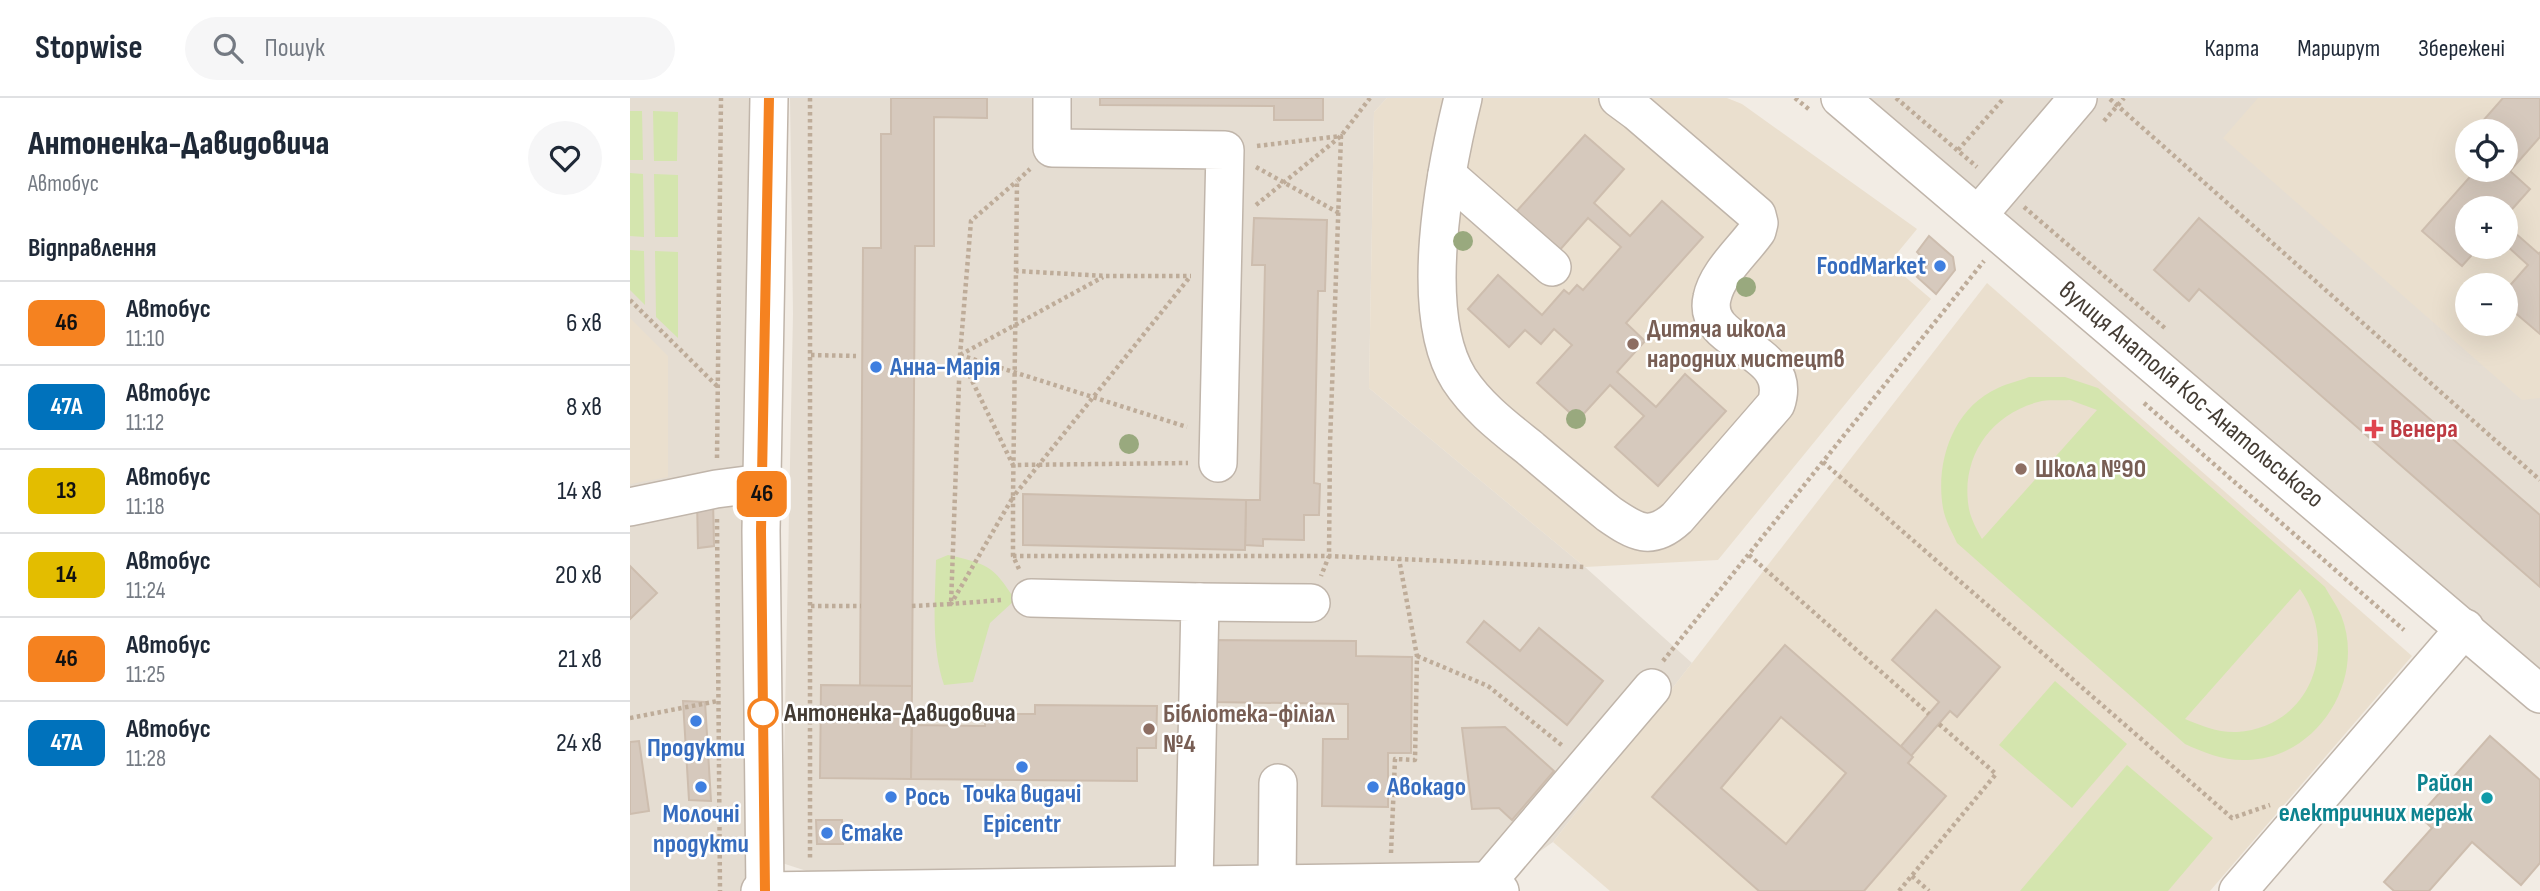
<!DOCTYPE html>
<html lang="uk">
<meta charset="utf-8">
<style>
body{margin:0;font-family:"Sofia Sans Condensed",sans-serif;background:#f6f6f7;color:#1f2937;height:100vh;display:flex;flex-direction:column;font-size:26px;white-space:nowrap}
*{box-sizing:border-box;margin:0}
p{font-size:23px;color:#747a83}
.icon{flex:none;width:38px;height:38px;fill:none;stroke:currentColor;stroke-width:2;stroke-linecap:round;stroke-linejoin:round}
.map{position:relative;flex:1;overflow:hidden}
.sheet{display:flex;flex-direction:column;background:#fff;width:630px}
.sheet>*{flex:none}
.badge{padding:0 14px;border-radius:10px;font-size:24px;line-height:46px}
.buttons{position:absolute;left:1825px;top:21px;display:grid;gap:14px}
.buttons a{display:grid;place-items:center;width:63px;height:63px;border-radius:50%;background:#fff;box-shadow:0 7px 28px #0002;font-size:35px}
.map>.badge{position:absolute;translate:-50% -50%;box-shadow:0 0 0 4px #fff}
h2{padding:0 28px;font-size:26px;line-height:63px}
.round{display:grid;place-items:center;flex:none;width:74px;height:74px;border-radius:37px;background:#f6f6f7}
.headline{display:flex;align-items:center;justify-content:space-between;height:119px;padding:0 28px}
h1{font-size:33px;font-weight:800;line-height:52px}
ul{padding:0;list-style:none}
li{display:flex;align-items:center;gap:21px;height:84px;padding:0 28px;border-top:2px solid #e0e1e3}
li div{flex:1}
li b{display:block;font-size:26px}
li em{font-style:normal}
li .badge{min-width:77px;font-weight:700;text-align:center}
header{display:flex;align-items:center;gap:42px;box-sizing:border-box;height:98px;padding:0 35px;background:#fff;border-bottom:2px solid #e0e1e3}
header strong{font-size:33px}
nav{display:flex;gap:38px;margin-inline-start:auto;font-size:24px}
.search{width:490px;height:63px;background:#f6f6f7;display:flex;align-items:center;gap:18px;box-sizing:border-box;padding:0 24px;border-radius:38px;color:#747a83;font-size:26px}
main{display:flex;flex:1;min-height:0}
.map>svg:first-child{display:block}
.residential{fill:#e5ddd2;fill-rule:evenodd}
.education{fill:#eadfce;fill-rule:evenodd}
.green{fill:#d4e5ae;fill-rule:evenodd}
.building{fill:#d6c9bd;stroke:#cdbdae;stroke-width:2;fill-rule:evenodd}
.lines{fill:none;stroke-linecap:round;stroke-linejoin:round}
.minor-casing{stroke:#c0b5aa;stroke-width:40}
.path{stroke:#beac99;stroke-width:4.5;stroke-dasharray:3.5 3.5;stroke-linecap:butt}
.minor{stroke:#fff;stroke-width:37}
.tree{fill:#99a97e}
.line-casing{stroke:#fff;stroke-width:16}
.line{stroke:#f58220;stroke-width:10}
.shop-dot{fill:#3f7fe0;stroke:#fff;stroke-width:2.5}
.education-dot{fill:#8d6e63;stroke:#fff;stroke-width:2.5}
.health-dot{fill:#e0444e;stroke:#fff;stroke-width:2.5}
.stop-dot{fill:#fff;stroke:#f58220;stroke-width:3.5}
.culture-dot{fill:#0f9aa8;stroke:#fff;stroke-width:2.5}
.labels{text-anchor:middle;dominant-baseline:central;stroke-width:5;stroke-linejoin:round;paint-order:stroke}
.shop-label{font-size:26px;font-weight:bold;fill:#366cbe;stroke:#fff;text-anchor:start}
.education-label{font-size:26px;font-weight:bold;fill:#785e54;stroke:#fff;text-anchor:start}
.street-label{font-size:26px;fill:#443c34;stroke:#fff}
.health-label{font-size:26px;font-weight:bold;fill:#be3a42;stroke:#fff;text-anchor:start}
.stop-label{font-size:26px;font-weight:bold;fill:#443c34;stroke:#fff;text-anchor:start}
.culture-label{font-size:26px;font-weight:bold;fill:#0d838f;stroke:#fff;text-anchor:end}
</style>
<header>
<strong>Stopwise</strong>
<div class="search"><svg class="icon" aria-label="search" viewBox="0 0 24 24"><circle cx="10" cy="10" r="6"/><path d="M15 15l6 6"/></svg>Пошук</div>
<nav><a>Карта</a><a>Маршрут</a><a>Збережені</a></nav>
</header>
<main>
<section class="sheet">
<div class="headline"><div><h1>Антоненка-Давидовича</h1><p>Автобус</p></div><a class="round"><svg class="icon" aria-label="heart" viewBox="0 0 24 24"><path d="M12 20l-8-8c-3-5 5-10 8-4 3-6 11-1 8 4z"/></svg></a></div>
<h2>Відправлення</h2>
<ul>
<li><span class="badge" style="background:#f58220;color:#111">46</span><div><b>Автобус</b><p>11:10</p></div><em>6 хв</em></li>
<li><span class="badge" style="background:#0072bc;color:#fff">47А</span><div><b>Автобус</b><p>11:12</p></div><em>8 хв</em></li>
<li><span class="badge" style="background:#e3bd00;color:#111">13</span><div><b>Автобус</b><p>11:18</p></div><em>14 хв</em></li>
<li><span class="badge" style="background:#e3bd00;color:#111">14</span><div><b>Автобус</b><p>11:24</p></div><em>20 хв</em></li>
<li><span class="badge" style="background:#f58220;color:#111">46</span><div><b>Автобус</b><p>11:25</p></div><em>21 хв</em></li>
<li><span class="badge" style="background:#0072bc;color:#fff">47А</span><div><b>Автобус</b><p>11:28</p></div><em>24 хв</em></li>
</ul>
</section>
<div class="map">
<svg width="1910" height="793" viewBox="0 0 1910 793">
<rect width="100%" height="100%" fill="#f2ece4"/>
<g class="residential">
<path d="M 0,0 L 128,0 L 124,793 L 0,793 Z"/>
<path d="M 160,0 L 757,0 L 744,14 L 739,290 L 955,469 L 1062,565 L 923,744 L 879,775 L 192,778 L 152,765 L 163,216 Z"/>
<path d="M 1230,0 L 1910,0 L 1910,579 ZM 1838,33 L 1876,33 L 1876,72 L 1838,72 ZM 1838,110 L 1876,110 L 1876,149 L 1838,149 ZM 1838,187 L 1876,187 L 1876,226 L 1838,226 Z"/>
</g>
<g class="education">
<path d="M 757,0 L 1097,0 L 1112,6 L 1287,131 L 1259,165 L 1301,201 L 1088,462 L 955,469 L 739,290 L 744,14 Z"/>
<path d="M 1628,0 L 1910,0 L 1910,300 L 1892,302 L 1593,40 ZM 1838,33 L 1876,33 L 1876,72 L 1838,72 ZM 1838,110 L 1876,110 L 1876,149 L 1838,149 ZM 1838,187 L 1876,187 L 1876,226 L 1838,226 Z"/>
<path d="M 1357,185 L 1782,558 L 1580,793 L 980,793 L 923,744 Z"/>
<path d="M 0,220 L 38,258 L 38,379 L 0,386 Z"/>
</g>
<g class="green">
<path d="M 0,13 L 12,13 L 13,62 L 0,62 Z"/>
<path d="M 23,13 L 48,14 L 47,63 L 24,63 Z"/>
<path d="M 0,75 L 13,76 L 14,139 L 0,138 Z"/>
<path d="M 24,76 L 48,77 L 48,139 L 25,139 Z"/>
<path d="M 0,152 L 14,153 L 15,207 L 0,192 Z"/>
<path d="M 25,153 L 48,154 L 48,240 L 26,219 Z"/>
<path d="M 1399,279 L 1435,279 L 1468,290 L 1695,489 C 1700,498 1707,508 1711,517 C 1737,582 1687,661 1617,662 C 1594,663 1575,655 1555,646 L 1327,445 C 1322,434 1315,422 1313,410 C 1305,364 1323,310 1368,290 C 1378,285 1389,283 1399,279 ZM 1440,302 L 1467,312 L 1352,441 C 1347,432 1341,421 1339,411 C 1330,361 1359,317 1408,304 C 1418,301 1430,303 1440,302 ZM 1670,491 C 1710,548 1681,629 1607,634 C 1589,635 1572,628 1555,621 Z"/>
<path d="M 318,457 C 357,466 363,467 385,502 L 360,525 L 343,584 L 314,587 C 301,548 305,503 306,462 Z"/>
<path d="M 1425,583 L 1497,646 L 1442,710 L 1369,647 Z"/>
<path d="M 1497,667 L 1583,740 L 1538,793 L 1390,793 Z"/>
</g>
<g class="building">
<path d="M 261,0 L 357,0 L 357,20 L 304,19 L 304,148 L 285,148 L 282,588 L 230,588 L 233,150 L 251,150 L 251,36 L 261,36 Z"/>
<path d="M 470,0 L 693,0 L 693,22 L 644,22 L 644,8 L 470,7 Z"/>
<path d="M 1873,0 L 1910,0 L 1910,39 L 1880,73 L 1900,91 L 1876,118 L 1876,110 L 1838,110 L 1838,149 L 1849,149 L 1832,168 L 1792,133 L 1846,72 L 1876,72 L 1876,33 L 1844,33 Z"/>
<path d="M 955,37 L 994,71 L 964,105 L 1000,138 L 1032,103 L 1073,139 L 996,225 L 1015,243 L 987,274 L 1026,309 L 1055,276 L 1096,313 L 1028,388 L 985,349 L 1014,318 L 980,287 L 948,322 L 907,285 L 942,247 L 924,231 L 911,246 L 895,232 L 879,249 L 838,211 L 868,177 L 912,217 L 934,192 L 939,196 L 947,187 L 953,192 L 991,149 L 958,120 L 928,154 L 885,115 Z"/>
<path d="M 624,120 L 697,122 L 695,193 L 688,193 L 684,385 L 690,386 L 689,417 L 674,417 L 674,442 L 633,441 L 633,448 L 615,447 L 616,402 L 630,402 L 635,167 L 622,167 Z"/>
<path d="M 1569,120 L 1910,417 L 1910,489 L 1569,191 L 1559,203 L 1524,172 Z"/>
<path d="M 1876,127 L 1909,156 L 1910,154 L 1910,236 L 1876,207 L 1876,192 L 1898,167 L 1876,147 Z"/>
<path d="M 1299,138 L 1323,159 L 1325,172 L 1306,196 L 1287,179 L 1298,166 L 1287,154 Z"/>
<path d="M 393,396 L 616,402 L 615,452 L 393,447 Z"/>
<path d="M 67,402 L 83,402 L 84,448 L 68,450 Z"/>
<path d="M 0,468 L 27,495 L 0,521 Z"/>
<path d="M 1306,512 L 1370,569 L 1327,619 L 1320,613 L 1281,658 L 1271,648 L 1309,604 L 1262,562 Z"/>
<path d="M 854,523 L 890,553 L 909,530 L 973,583 L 937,627 L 837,544 Z"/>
<path d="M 583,542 L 726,543 L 726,558 L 782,559 L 781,655 L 758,655 L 758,709 L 692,708 L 693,641 L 718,641 L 718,606 L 582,604 Z"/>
<path d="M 1155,547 L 1283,659 L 1278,665 L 1316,698 L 1234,793 L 1129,793 L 1022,699 ZM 1151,619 L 1216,675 L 1156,746 L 1091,690 Z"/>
<path d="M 191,587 L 282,588 L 281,681 L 190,680 Z"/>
<path d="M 53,603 L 75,604 L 81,703 L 59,702 Z"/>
<path d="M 405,607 L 527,608 L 526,650 L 507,650 L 507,683 L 281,681 L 282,627 L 355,628 L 356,616 L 405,616 Z"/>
<path d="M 875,629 L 924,673 L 882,722 L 869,710 L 842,711 L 832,630 Z"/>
<path d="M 1860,638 L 1910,682 L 1910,765 L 1891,787 L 1842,744 L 1799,793 L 1764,793 L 1754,784 L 1802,730 L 1789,718 Z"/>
<path d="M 9,643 L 19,713 L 0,716 L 0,644 Z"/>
<path d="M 186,722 L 212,722 L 213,746 L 187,746 Z"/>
</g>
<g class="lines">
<defs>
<g id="minor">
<path d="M 422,0 L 422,50 L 595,52 L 588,365"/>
<path d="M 833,0 C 815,73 787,214 829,281 C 848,310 875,330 901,351 C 927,373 953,395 979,416 C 1005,434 1021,444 1047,420 L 1146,306 C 1165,249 1071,249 1082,200 C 1087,175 1113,153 1127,133 L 1129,125 L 1127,117 L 1007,14 L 988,0"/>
<path d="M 1210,0 L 1910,596"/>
<path d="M 817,77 L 922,169"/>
<path d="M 1349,116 L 1448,0"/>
<path d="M 0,409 L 86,391 L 132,385"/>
<path d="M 401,500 L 570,504 L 564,786"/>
<path d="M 570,504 L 681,505"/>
<path d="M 858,783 L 1022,590"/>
<path d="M 647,785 L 648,685"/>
<path d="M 130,793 L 858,783 L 870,793"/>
<path d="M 135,793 L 131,433 L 139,0"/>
<path d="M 1608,793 L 1835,530"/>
</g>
</defs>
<use href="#minor" class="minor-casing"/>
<g class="path">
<path d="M 180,0 L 180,762"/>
<path d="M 1165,0 L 1181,13"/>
<path d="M 1266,0 L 1347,69"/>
<path d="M 1480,1 L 1910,382"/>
<path d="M 1474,23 L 1494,0"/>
<path d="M 627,48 L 711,38 L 700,345 L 699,458 L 691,478"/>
<path d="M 1328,52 L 1374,0"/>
<path d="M 626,69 L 709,115"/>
<path d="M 626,107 L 711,38 L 740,0"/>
<path d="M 1394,109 L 1536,231"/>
<path d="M 386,173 L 387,83 L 400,71"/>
<path d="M 0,202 L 87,288"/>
<path d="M 181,257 L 226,258"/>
<path d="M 330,257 L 557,329"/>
<path d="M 330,257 L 473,179"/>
<path d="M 330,258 L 383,367 L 558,365"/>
<path d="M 1514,305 L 1774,532"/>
<path d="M 87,360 L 91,0"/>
<path d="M 1193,364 L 1602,720 L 1640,707"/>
<path d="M 87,421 L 90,793"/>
<path d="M 1119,457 L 1299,616"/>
<path d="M 383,458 L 699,458 L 955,469"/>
<path d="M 389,471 L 383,458 L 383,399 L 559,180"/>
<path d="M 371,502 L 321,506 L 383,399 L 386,173 L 476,178 L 561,178"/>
<path d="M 181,508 L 231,508"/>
<path d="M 282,508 L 321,506 L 330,257 L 341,123 L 387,83"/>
<path d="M 787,558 L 858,588 L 934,649"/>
<path d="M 1033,563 L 1354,163"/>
<path d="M 0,620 L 88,603"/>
<path d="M 761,755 L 765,661 L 785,662 L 787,558 L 769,461"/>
<path d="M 1282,778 L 1299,793"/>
<path d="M 1269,793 L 1366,676 L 1309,626"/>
</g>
<use href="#minor" class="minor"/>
</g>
<g class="tree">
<circle cx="833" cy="143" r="10"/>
<circle cx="1116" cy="189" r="10"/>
<circle cx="946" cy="321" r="10"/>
<circle cx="499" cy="346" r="10"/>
</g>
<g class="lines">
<defs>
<path id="line" d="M 135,793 L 131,433 L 139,0"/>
</defs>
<use href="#line" class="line-casing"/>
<use href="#line" class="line"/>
</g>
<g class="shop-dot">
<circle cx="1310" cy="168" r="7"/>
<circle cx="246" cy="269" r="7"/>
<circle cx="66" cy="623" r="7"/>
<circle cx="392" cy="669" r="7"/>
<circle cx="71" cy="689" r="7"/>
<circle cx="743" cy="689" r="7"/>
<circle cx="261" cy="699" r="7"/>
<circle cx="197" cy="735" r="7"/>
</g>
<g class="education-dot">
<circle cx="1003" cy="246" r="7"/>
<circle cx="1391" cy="371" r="7"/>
<circle cx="519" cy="631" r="7"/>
</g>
<path class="health-dot" d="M1740.5 320.5h7v7h7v7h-7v7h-7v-7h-7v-7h7z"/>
<circle class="stop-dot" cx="133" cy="615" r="14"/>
<circle class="culture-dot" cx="1857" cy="700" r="7"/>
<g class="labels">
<g class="shop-label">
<text x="1296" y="168" text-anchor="end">FoodMarket</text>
<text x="260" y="269">Анна-Марія</text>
<text x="66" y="650" text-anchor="middle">Продукти</text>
<text x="757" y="689">Авокадо</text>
<text x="392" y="696" text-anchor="middle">Точка видачі<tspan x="392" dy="30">Epicentr</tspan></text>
<text x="275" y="699">Рось</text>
<text x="71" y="716" text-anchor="middle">Молочні<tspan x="71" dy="30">продукти</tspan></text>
<text x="211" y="735">Єтаке</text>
</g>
<g class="education-label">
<text x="1017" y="231">Дитяча школа<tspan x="1017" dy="30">народних мистецтв</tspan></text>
<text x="1405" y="371">Школа №90</text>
<text x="533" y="616">Бібліотека-філіал<tspan x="533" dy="30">№4</tspan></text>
</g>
<g class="street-label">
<text transform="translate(1561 297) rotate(40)">вулиця Анатолія Кос-Анатольського</text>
</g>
<g class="health-label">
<text x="1760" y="331">Венера</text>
</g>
<g class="stop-label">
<text x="154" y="615">Антоненка-Давидовича</text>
</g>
<g class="culture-label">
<text x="1843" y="685">Район<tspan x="1843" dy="30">електричних мереж</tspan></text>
</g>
</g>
</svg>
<div class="buttons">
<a><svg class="icon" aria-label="locate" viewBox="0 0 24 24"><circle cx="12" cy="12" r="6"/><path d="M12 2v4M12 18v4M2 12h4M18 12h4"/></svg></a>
<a>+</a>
<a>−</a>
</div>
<b class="badge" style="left:132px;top:396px;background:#f58220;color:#111">46</b>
</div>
</main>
